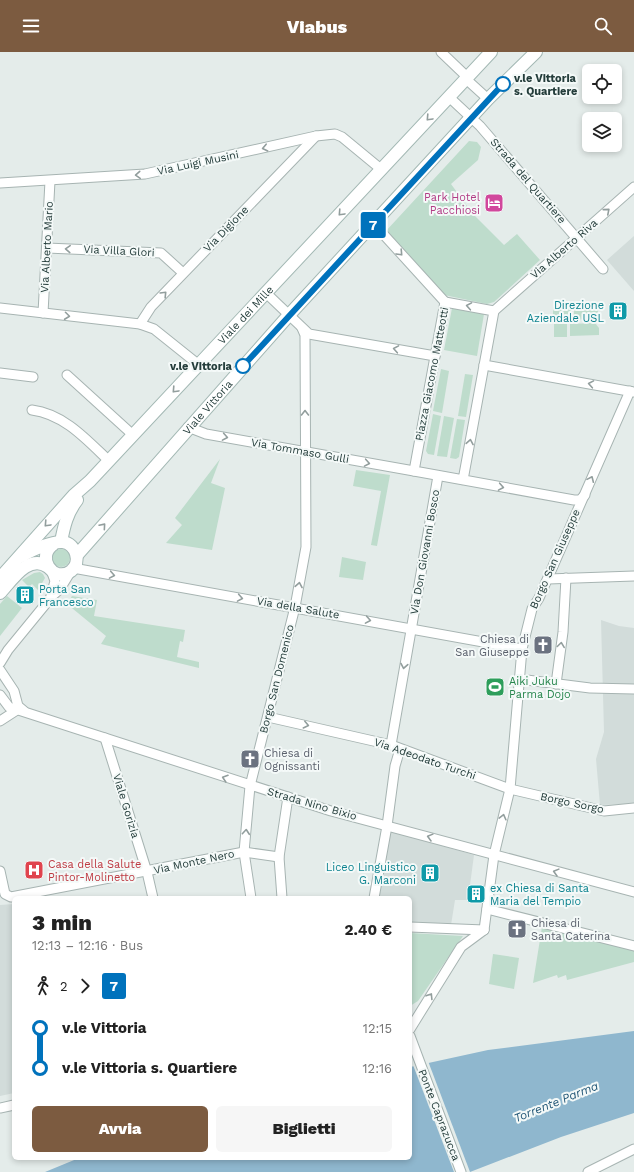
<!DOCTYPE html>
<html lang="it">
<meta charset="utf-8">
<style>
body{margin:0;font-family:"Work Sans",sans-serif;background:#f6f6f6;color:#222;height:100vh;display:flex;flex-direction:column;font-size:15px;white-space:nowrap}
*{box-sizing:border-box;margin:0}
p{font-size:13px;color:#767676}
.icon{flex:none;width:22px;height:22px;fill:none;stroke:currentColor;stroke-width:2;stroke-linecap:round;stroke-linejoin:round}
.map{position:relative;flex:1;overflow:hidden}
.side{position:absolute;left:12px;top:844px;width:400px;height:264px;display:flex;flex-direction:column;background:#fff;border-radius:6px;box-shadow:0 2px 6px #0003}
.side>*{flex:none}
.badge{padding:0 8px;border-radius:3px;font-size:14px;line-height:26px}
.tools{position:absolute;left:582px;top:12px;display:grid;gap:8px}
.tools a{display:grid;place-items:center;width:40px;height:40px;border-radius:6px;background:#fff;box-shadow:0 2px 6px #0003;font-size:20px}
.map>.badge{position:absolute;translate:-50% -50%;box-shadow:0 0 0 2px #fff}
.legs{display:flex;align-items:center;gap:6px;height:44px;padding:0 20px;font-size:13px}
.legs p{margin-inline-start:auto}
.headline{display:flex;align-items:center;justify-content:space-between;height:68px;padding:0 20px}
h1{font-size:22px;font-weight:800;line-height:30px}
.action{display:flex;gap:8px;margin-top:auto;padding:8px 20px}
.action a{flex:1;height:46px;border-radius:6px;background:#7c5b40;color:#fff;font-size:16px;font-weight:800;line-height:46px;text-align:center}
.action a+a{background:#f6f6f6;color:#222}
ul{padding:0 20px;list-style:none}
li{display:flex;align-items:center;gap:14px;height:40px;font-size:15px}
li i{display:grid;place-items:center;width:6px;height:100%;margin:0 5px;background:currentColor}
li i::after{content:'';width:10px;height:10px;margin:-5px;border:3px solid;border-radius:50%;background:#fff}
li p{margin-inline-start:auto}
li:first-child i{background:linear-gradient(#0000 50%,currentColor 0)}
li:last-child i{background:linear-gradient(currentColor 50%,#0000 0)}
header{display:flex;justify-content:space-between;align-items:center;height:52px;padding:0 20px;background:#7c5b40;color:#fff;font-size:18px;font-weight:800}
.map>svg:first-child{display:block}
.built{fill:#d2dcda}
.green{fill:#bedccc}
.water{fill:#8fb7ce}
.pier{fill:#e4ecea}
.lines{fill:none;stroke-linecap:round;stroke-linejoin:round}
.minor-casing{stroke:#a7b4b2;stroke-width:11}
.secondary-casing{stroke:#a3b8b4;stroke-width:14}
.minor{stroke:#fff;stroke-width:9}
.secondary{stroke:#fff;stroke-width:12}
.oneway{stroke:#929e9d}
.line-1-casing{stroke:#fff;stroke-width:9}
.line-1{stroke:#0072bc;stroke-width:6}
.stop-1-dot{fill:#fff;stroke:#0072bc;stroke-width:2}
.labels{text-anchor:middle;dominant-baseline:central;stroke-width:4;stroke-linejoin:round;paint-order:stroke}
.stop-label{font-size:11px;font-weight:bold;fill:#243d3b;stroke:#f4f9f8;text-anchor:start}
.street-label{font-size:11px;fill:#243d3b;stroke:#f4f9f8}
.hotel-label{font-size:11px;fill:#b23c85;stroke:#f4f9f8;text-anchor:end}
.culture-label{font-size:11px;fill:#0d838f;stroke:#f4f9f8;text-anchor:end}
.worship-label{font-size:11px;fill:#5b616d;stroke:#f4f9f8;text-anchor:start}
.leisure-label{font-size:11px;fill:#27864d;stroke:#f4f9f8;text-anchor:start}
.health-label{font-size:11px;fill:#be3a42;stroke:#f4f9f8;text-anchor:start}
.water-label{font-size:12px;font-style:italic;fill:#215676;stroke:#f4f9f8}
</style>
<header><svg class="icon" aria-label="menu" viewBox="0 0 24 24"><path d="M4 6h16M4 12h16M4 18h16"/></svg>Viabus<svg class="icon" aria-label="search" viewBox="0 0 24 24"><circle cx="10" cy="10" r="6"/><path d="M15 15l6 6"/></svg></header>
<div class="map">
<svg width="634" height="1120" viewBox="0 0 634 1120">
<rect width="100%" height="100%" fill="#e4ecea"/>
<g class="built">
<path d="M 634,184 L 634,239 L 607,208 Z"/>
<path d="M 601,568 L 619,574 L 634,576 L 634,752 L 600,753 L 596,707 L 604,680 Z"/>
<path d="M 390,779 L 474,803 L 468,848 L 455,848 L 451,873 L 410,871 L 410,846 L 377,846 Z"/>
<path d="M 14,852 L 14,1041 L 0,1044 L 0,853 Z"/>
</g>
<g class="green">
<path d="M 469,89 L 477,90 L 481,95 L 478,108 L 451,132 L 473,162 L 504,193 L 517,182 L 540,208 L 494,250 L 487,252 L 444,243 L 385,180 Z"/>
<path d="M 598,254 L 598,263 L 596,266 L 574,268 L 574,255 Z"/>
<path d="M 553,255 L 571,255 L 572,268 L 553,268 Z"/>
<path d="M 452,256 L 484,262 L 477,304 L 444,298 Z"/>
<path d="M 595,271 L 599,276 L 599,283 L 570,284 L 570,272 Z"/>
<rect x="554" y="272" width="13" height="13"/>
<path d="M 441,317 L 449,319 L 442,361 L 433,359 Z"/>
<path d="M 465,322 L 473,323 L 466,365 L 458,364 Z"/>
<path d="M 433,362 L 441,364 L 434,403 L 428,402 L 426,399 Z"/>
<path d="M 444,364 L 454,366 L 447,405 L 437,404 Z"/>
<path d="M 457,367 L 465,368 L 459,405 L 456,407 L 450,406 Z"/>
<path d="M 220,407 L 211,431 L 225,436 L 212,498 L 166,491 L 182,473 L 175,466 Z"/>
<path d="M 356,418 L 390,423 L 377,494 L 371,493 L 381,439 L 353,434 Z"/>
<circle cx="61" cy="506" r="9"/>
<path d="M 342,505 L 366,510 L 363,528 L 339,525 Z"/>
<path d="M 40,520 L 43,522 L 45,526 L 38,538 L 32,532 L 29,535 L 22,528 L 34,521 Z"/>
<path d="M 7,544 L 22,556 L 0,584 L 0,552 Z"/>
<path d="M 72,544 L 97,548 L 94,564 L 185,578 L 183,590 L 180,589 L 177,605 L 199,610 L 199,616 L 101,592 L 106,584 L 67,552 Z"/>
<path d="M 542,875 L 634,898 L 634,910 L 567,928 L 566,923 L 558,926 L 557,923 L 533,931 Z"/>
<path d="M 410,881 L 463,884 L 418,949 L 410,954 Z"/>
<path d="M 493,902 L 519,906 L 514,937 L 489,932 Z"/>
</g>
<path class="water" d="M 634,979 L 634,1061 L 561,1085 L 470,1120 L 45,1120 L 79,1106 L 410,1106 L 410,1015 L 488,998 Z"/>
<path class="pier" d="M 428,1009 L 470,1120 L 454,1120 L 413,1013 Z"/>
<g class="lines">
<defs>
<g id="minor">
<path d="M 441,0 L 464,22 L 466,27 L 488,47"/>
<path d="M 449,45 L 480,74 L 603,217"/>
<path d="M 0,131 L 145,122 L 316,84 L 335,82 L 342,85 L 382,118"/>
<path d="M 374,172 L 445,250"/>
<path d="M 47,196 L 161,201 L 183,221"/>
<path d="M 266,241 L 309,282 L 435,304"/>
<path d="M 0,256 L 140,272 L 154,277 L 199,313"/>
<path d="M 494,259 L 634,135"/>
<path d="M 43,261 L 50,129"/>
<path d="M 140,272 L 151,255 L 316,84"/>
<path d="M 484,313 L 634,340"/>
<path d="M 0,321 L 33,325"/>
<path d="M 67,323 L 133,383"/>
<path d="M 32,358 C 64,362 87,388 109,409"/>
<path d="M 188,375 L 206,382 L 414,419"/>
<path d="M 463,428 L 494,259 L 445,250 L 414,419 L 574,448 L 580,448 L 585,443"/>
<path d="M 73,516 L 522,597"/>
<path d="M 51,518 L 55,529 L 51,544"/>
<path d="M 548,527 L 634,524"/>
<path d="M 0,611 L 8,598 L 53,543 L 60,537 L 71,519"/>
<path d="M 0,618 L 14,639 L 18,654 L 24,659"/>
<path d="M 519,627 L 590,636 L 634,637"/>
<path d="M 556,632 L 563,580 L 566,526"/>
<path d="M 0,643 L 9,655 L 331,759 L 634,840"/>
<path d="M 268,665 L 391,693 L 510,737 L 604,759 L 634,756"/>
<path d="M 0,669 L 17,658"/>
<path d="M 105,686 L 147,820 L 153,846"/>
<path d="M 391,693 L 438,424"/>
<path d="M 0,819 L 5,842 L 11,845 L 244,800 L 279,805"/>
<path d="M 251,846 L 244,800 L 250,734 L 295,555 L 306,495 L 305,283 L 302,276"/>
<path d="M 282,846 L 279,805 L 288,745"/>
<path d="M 374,846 L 387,774 L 395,714 L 400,697"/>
<path d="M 487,857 L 634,894"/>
<path d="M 410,875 L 484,878"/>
<path d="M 484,878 L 494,803 L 510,737 L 522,597 L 532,557 L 539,546 L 630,339"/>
<path d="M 410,977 L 461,895 L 484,878"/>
<path d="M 410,984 L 461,1120"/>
<path d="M 0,1056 L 14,1053"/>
<path d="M 588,1120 L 634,1097"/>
</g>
<g id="secondary">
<path d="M 61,490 C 64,474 67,461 77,448"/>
<path id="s1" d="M 77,503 L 289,263 L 488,47 L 536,0"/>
<path d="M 22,504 C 31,498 53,489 63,490 C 76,492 82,510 71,519 C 53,532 35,504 54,492"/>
<path id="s2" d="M 0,526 L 74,443 L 90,429 L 491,0"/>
<path d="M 0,541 C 12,528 29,501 48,515"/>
</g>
</defs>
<use href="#minor" class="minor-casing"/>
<use href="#secondary" class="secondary-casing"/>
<use href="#minor" class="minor"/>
<use href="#secondary" class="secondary"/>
</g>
<defs><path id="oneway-chevron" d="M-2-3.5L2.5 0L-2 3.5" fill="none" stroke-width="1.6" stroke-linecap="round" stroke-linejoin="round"/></defs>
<g class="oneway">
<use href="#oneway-chevron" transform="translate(429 66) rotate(133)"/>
<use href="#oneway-chevron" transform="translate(265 96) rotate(167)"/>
<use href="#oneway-chevron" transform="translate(138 123) rotate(176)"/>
<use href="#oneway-chevron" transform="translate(607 159) rotate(-41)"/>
<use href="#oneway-chevron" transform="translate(341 161) rotate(133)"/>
<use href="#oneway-chevron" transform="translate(68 197) rotate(-177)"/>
<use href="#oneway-chevron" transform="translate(400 201) rotate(47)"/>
<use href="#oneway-chevron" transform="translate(164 242) rotate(-46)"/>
<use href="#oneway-chevron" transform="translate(469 254) rotate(-170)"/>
<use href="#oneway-chevron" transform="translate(67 264) rotate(7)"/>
<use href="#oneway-chevron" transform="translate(396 297) rotate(-170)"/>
<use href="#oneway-chevron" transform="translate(591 332) rotate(-170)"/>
<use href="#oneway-chevron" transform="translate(175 338) rotate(133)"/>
<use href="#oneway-chevron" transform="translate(305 361) rotate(-90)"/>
<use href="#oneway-chevron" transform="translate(225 385) rotate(10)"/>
<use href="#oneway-chevron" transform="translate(470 390) rotate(-80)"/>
<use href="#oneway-chevron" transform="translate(367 411) rotate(10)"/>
<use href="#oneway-chevron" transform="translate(591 427) rotate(-66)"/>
<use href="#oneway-chevron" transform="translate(501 435) rotate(10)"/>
<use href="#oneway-chevron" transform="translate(47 472) rotate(133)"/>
<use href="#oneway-chevron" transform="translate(103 474) rotate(-49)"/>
<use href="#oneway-chevron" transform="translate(112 523) rotate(10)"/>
<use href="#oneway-chevron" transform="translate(299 533) rotate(-80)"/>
<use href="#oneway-chevron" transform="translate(240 546) rotate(10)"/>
<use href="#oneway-chevron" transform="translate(368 568) rotate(10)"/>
<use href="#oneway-chevron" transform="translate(561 593) rotate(-82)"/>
<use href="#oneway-chevron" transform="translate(404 614) rotate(100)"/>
<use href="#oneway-chevron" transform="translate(306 673) rotate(13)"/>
<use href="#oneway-chevron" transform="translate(225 726) rotate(-162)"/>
<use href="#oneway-chevron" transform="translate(503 765) rotate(-76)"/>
<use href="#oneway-chevron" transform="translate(246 780) rotate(-85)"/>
<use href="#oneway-chevron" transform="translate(430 785) rotate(-165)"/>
<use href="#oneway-chevron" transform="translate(556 820) rotate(-165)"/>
<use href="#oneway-chevron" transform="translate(430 944) rotate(-58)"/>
</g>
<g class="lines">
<defs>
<path id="line-1" d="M 243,314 L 503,32"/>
</defs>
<use href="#line-1" class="line-1-casing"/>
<use href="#line-1" class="line-1"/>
</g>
<defs>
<symbol id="hotel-square" viewBox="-11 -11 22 22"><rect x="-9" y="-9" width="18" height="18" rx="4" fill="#d1479c" stroke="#f4f9f8"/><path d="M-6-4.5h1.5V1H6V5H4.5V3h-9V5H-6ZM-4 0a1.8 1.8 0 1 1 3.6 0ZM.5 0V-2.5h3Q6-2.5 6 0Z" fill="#fff"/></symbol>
<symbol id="building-square" viewBox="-11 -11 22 22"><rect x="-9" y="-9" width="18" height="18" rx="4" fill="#0f9aa8" stroke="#f4f9f8"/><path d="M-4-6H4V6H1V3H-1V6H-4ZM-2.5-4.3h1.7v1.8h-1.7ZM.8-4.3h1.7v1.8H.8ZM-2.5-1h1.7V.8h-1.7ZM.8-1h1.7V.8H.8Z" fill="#fff"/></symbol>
<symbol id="church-square" viewBox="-11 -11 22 22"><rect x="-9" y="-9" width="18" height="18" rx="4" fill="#6b7280" stroke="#f4f9f8"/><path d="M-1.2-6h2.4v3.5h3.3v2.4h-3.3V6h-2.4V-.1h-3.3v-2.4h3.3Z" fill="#fff"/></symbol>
<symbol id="stadium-square" viewBox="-11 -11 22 22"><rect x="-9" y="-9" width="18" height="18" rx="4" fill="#2e9e5b" stroke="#f4f9f8"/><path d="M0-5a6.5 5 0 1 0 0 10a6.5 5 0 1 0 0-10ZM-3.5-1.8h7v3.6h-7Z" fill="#fff"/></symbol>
<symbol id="hospital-square" viewBox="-11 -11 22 22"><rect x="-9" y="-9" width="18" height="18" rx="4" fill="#e0444e" stroke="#f4f9f8"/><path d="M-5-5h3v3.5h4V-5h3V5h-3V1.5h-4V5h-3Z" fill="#fff"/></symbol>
</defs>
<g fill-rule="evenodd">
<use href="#hotel-square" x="483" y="140" width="22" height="22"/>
<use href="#building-square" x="607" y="248" width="22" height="22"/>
<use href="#building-square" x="14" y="532" width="22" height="22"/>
<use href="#church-square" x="532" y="582" width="22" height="22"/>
<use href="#stadium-square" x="484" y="624" width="22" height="22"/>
<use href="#church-square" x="239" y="696" width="22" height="22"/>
<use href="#hospital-square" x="23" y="807" width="22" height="22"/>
<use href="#building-square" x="419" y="810" width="22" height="22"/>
<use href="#building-square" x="465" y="831" width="22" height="22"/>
<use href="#church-square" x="506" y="866" width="22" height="22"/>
</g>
<g class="stop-1-dot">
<circle cx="503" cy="32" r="7"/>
<circle cx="243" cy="314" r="7"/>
</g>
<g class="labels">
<g class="stop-label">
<text x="514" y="26">v.le Vittoria<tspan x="514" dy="13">s. Quartiere</tspan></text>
<text x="232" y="314" text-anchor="end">v.le Vittoria</text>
</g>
<g class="street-label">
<text transform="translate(198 111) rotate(-12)">Via Luigi Musini</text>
<text transform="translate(528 129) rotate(49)">Strada del Quartiere</text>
<text transform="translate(226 177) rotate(-46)">Via Digione</text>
<text transform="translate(47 195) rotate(-87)">Via Alberto Mario</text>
<text transform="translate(564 197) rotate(-41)">Via Alberto Riva</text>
<text transform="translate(119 199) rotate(3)">Via Villa Glori</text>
<text stroke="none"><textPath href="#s2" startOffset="360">Viale dei Mille</textPath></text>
<text transform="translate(432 322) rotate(-79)">Piazza Giacomo Matteotti</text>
<text stroke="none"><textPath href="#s1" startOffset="197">Viale Vittoria</textPath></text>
<text transform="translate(300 399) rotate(10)">Via Tommaso Gulli</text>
<text transform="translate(425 500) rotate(-80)">Via Don Giovanni Bosco</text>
<text transform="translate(555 507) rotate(-66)">Borgo San Giuseppe</text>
<text transform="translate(298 556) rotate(10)">Via della Salute</text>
<text transform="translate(277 627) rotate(-76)">Borgo San Domenico</text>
<text transform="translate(425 707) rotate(19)">Via Adeodato Turchi</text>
<text transform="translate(572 751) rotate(12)">Borgo Sorgo</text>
<text transform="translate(312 752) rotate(16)">Strada Nino Bixio</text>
<text transform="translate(126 754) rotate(73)">Viale Gorizia</text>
<text transform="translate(194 810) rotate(-12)">Via Monte Nero</text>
<text transform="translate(439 1063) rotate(69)">Ponte Caprazucca</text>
</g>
<g class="hotel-label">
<text x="480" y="145">Park Hotel<tspan x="480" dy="13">Pacchiosi</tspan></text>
</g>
<g class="culture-label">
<text x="604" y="253">Direzione<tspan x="604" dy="13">Aziendale USL</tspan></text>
<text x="39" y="537" text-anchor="start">Porta San<tspan x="39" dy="13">Francesco</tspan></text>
<text x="416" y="815">Liceo Linguistico<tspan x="416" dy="13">G. Marconi</tspan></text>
<text x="490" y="836" text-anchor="start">ex Chiesa di Santa<tspan x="490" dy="13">Maria del Tempio</tspan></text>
</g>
<g class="worship-label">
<text x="529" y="587" text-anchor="end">Chiesa di<tspan x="529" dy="13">San Giuseppe</tspan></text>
<text x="264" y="701">Chiesa di<tspan x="264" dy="13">Ognissanti</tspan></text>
<text x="531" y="871">Chiesa di<tspan x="531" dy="13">Santa Caterina</tspan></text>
</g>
<g class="leisure-label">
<text x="509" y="629">Aiki Juku<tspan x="509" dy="13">Parma Dojo</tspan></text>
</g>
<g class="health-label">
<text x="48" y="812">Casa della Salute<tspan x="48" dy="13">Pintor-Molinetto</tspan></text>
</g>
<g class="water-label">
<text transform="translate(556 1050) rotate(-22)">Torrente Parma</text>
</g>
</g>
</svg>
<div class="tools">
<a><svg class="icon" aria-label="locate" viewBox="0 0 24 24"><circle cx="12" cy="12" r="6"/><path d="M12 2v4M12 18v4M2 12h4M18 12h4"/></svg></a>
<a><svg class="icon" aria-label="layers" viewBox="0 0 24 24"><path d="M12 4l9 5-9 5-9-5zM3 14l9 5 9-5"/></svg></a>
</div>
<b class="badge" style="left:373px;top:173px;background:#0072bc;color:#fff">7</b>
<section class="side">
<div class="headline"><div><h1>3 min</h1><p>12:13 – 12:16 · Bus</p></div><b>2.40 €</b></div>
<div class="legs"><svg class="icon" aria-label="walk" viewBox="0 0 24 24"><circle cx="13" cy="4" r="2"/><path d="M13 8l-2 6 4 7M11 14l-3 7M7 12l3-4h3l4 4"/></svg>2<svg class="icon" aria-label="forward" viewBox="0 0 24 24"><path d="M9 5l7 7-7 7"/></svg><b class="badge" style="background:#0072bc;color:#fff">7</b></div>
<ul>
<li><i style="color:#0072bc"></i><b>v.le Vittoria</b><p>12:15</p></li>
<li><i style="color:#0072bc"></i><b>v.le Vittoria s. Quartiere</b><p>12:16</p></li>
</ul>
<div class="action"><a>Avvia</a><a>Biglietti</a></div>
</section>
</div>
